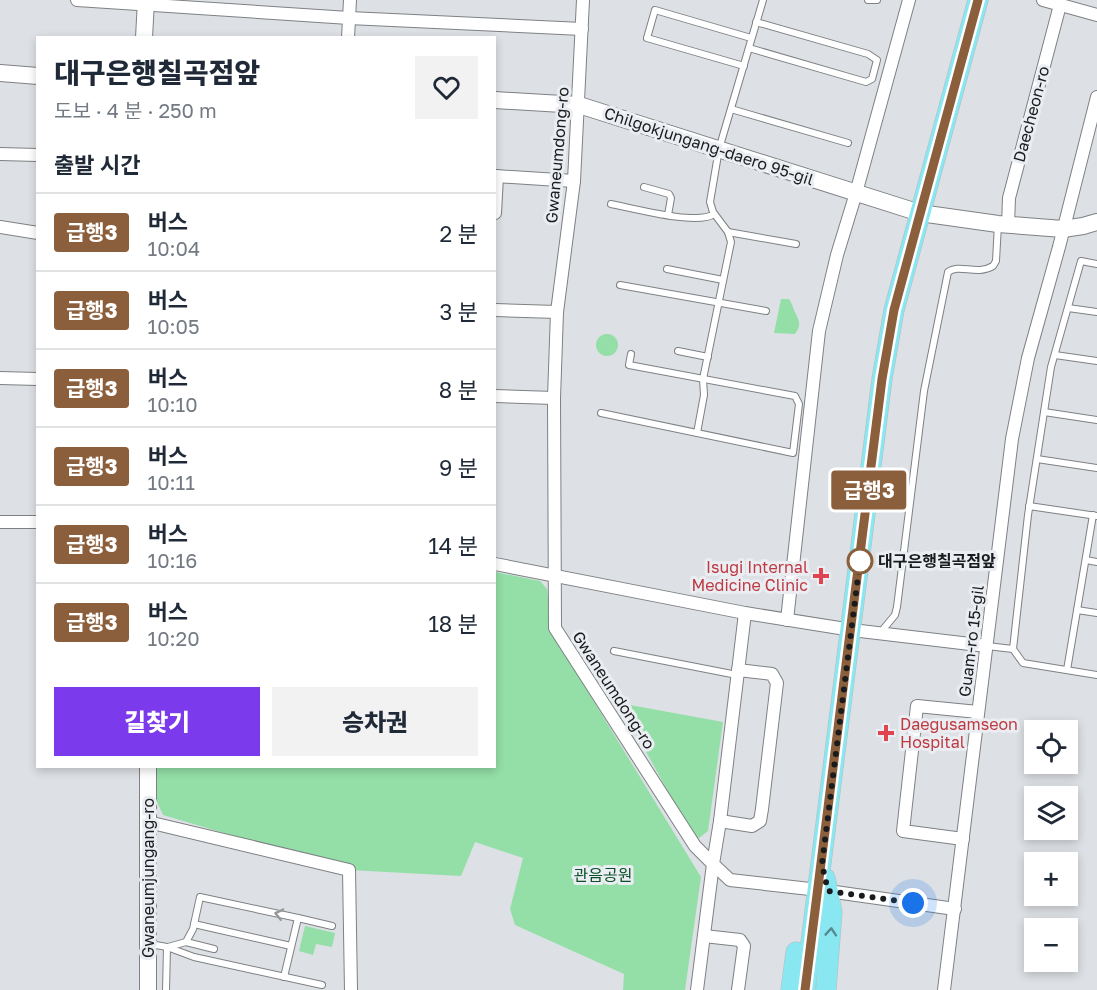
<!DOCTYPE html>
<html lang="ko">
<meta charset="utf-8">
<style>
body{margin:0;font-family:"Golos Text","Noto Sans KR",sans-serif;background:#f2f2f3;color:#1f2937;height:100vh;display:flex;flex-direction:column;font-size:22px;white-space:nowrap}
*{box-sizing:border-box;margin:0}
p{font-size:20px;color:#747a83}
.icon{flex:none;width:33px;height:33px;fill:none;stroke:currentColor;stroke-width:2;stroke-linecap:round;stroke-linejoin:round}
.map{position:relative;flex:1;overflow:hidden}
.drawer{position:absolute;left:36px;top:36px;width:460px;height:732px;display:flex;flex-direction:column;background:#fff;border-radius:0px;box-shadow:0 3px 9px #0003}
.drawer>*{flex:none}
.badge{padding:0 12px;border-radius:4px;font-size:21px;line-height:39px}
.controls{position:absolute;left:1024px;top:720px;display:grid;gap:12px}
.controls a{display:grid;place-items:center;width:54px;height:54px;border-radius:0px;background:#fff;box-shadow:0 3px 9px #0003;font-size:30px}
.you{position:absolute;width:30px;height:30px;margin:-15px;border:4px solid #fff;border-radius:50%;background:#1a73e8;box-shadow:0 0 0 9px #1a73e833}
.map>.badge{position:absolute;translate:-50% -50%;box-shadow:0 0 0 3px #fff}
h2{padding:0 18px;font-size:22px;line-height:54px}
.round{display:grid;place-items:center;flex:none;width:63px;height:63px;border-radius:0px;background:#f2f2f3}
.headline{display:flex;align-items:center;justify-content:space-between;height:102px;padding:0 18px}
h1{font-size:28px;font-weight:800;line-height:45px}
.action{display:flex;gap:12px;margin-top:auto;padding:12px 18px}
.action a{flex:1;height:69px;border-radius:0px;background:#7c3aed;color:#fff;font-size:24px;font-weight:800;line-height:69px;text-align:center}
.action a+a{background:#f2f2f3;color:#1f2937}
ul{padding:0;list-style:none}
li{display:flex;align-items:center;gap:18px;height:78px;padding:0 18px;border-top:2px solid #e0e1e3}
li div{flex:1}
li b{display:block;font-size:22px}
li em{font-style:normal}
li .badge{min-width:66px;font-weight:700;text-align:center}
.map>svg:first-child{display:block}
.green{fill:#93dfa7}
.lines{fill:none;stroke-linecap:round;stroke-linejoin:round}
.service-casing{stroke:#7e8184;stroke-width:8}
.minor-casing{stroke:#7e8184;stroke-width:14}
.secondary-casing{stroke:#7e8184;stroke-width:18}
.primary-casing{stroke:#babbbb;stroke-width:21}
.service{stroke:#fff;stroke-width:6}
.minor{stroke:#fff;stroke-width:12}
.secondary{stroke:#fff;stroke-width:16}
.primary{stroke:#88e7f1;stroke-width:20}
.oneway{stroke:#989899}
.oneway2{stroke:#568b91}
.line-casing{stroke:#fff;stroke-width:14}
.line{stroke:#8b5e3c;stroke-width:9}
.walk{stroke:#1a1b1c;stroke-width:6;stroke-dasharray:0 10.8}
.stop-dot{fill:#fff;stroke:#8b5e3c;stroke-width:3}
.health-dot{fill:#e0444e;stroke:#eaedf1;stroke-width:2}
.labels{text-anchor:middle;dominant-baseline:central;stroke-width:6;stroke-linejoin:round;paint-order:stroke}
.street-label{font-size:16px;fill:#1a1b1c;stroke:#eaedf1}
.stop-label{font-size:16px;font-weight:bold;fill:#1a1b1c;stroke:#eaedf1;text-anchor:start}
.health-label{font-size:16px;fill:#be3a42;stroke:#eaedf1;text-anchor:end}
.park-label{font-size:16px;fill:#0b5028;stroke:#eaedf1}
</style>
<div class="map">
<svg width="1097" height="990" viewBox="0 0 1097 990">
<rect width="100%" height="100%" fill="#dde0e4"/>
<g class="green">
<path d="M 781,299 L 789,299 C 793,305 793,309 796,314 C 800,323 801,325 795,334 L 774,333 Z"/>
<circle cx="607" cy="345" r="11"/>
<path d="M 495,572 L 540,581 L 547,589 L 552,633 L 701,877 L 685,990 L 623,990 L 624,974 L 515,925 L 510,909 L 523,858 L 475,842 L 461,876 L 349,870 L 163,815 L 157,802 L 156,767 L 495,766 Z"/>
<path d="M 619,703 L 723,722 L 708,831 L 699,838 L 691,833 Z"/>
<path d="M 305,926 L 335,933 L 332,947 L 316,944 L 313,955 L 299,951 Z"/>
</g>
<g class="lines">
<defs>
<g id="service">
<path d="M 868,0 L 877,0"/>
<path d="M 749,48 L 866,82 L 872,79 L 877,60 L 868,54 L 756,22"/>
<path d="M 744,66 L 647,38 L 655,10 L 751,38"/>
<path d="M 731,109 L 848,143"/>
<path d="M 644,187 L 669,194 L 671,198 L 668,215"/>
<path d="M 611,204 C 632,208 698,226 714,214"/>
<path d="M 728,232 L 796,244"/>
<path d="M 667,269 L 723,280"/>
<path d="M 620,285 L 766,311"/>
<path d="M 1068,308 L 1097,312"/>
<path d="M 678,351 L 708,357"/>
<path d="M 1055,355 L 1097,361"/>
<path d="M 1044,412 L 1097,420"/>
<path d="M 601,413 L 793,453 L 799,404 L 795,396 L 629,365 L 631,354"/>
<path d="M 697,433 L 704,395 L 703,379 L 731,242 L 728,232 L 713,212 L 710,202 L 719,149 L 763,0"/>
<path d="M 1037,459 L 1097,468"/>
<path d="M 1029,506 L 1097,516"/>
<path d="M 1086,560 L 1097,562"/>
<path d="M 1077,610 L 1097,613"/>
<path d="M 880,633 L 895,615 L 897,607 L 924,391 L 948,272 C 960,263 976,276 993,266 L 996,261 L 998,224"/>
<path d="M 987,646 L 1013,649 L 1023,663 L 1097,675"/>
<path d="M 1013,649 L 1028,515 L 1051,367 L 1081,261 L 1097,264"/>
<path d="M 614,651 L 737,675"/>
<path d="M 1067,670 L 1093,515"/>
<path d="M 298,918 L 332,926"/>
<path d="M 194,924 L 291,946"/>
<path d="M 186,942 L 193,929 L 200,897 L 298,918 L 284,977"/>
<path d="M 150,944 L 167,947 L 194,957 L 322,985"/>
<path d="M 168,947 L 186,942 L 214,949"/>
<path d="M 166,990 L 167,947"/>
</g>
<g id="minor">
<path d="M 77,0 L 349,18 L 582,29"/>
<path d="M 583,0 L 574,181 L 557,312 L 554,398 L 555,628 L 695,846 L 713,864 L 697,990"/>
<path d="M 1043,0 L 1097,15"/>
<path d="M 348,38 L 350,0"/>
<path d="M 0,154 L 38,155"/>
<path d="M 495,176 L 574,181"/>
<path d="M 495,213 L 497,176"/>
<path d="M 1008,225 L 1009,198 L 1060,5"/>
<path d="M 0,227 L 38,233"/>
<path d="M 495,310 L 557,312"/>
<path d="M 0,378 L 38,379"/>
<path d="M 495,396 L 554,398"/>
<path d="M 0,522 L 38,522"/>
<path d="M 495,564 L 745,613 L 852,630 L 987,646"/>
<path d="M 745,613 L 720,821 L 713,864 L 730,880 L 810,889"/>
<path d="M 787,620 L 819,331 L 837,255 L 856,193 L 909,0"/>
<path d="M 720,821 L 752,826 L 760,821 L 762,809 L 777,683 L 772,674 L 738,670"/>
<path d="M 148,822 L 349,870 L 351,990"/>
<path d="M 963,839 L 903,831 L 917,706 L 978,712"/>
<path d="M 828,891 L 955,909"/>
<path d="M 704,936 L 740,940 L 744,946 L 738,990"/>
<path d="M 944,990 L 1012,439 L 1028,358 L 1059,247 L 1097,97"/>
</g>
<g id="secondary">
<path d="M 144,38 L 146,0"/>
<path d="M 0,73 L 38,76"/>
<path d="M 495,100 L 579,105 L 920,213 L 998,224 L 1063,229 L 1083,226 L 1097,222"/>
<path d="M 148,766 L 148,990"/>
</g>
<g id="primary">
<path d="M 825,878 L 832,912 L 826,990"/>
<path d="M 791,990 L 796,952"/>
<path d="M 805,990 L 882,379 L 894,310 L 978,0"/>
</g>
</defs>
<use href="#service" class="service-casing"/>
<use href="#minor" class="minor-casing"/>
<use href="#secondary" class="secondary-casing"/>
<use href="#primary" class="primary-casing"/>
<use href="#service" class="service"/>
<use href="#minor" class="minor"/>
<use href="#secondary" class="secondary"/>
<use href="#primary" class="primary"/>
</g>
<defs><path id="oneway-chevron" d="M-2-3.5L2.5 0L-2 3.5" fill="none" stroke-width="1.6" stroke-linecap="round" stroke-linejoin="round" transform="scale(1.5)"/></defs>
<use class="oneway" href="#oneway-chevron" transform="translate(279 914) rotate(-167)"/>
<use class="oneway2" href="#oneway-chevron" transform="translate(831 932) rotate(-86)"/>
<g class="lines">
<defs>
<path id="line" d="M 805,990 L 882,379 L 894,310 L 978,0"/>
</defs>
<use href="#line" class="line-casing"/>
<use href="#line" class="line"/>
<path class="walk" d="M 860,561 L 822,864 L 828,891 L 913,903"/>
</g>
<circle class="stop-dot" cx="860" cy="561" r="12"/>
<g class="health-dot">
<path d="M818 567h6v6h6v6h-6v6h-6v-6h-6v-6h6z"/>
<path d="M883 724h6v6h6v6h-6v6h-6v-6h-6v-6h6z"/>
</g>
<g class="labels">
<g class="street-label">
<text transform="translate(1031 114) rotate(-75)">Daecheon-ro</text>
<text transform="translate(709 146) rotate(18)">Chilgokjungang-daero 95-gil</text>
<text transform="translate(557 155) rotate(-85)">Gwaneumdong-ro</text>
<text transform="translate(971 641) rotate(-83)">Guam-ro 15-gil</text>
<text transform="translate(614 690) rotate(57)">Gwaneumdong-ro</text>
<text transform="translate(148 878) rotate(-90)">Gwaneumjungang-ro</text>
</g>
<g class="stop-label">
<text x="878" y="561">대구은행칠곡점앞</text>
</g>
<g class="health-label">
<text x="808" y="567">Isugi Internal<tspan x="808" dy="18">Medicine Clinic</tspan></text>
<text x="900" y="724" text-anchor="start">Daegusamseon<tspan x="900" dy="18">Hospital</tspan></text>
</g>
<g class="park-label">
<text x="603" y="875">관음공원</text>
</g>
</g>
</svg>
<div class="controls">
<a><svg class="icon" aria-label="locate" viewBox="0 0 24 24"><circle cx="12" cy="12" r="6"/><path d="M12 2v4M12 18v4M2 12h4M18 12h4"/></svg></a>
<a><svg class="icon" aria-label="layers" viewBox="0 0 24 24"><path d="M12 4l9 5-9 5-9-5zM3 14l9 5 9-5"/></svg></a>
<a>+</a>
<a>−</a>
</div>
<div class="you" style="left:913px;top:903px"></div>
<b class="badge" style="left:869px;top:490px;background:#8b5e3c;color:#fff">급행3</b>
<section class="drawer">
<div class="headline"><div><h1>대구은행칠곡점앞</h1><p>도보 · 4 분 · 250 m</p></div><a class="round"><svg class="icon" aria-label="heart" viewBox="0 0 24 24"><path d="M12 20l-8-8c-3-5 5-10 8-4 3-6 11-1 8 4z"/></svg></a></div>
<h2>출발 시간</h2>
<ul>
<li><span class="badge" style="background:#8b5e3c;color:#fff">급행3</span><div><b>버스</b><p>10:04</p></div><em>2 분</em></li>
<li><span class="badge" style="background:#8b5e3c;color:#fff">급행3</span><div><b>버스</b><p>10:05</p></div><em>3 분</em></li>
<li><span class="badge" style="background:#8b5e3c;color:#fff">급행3</span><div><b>버스</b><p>10:10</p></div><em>8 분</em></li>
<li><span class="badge" style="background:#8b5e3c;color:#fff">급행3</span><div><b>버스</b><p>10:11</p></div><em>9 분</em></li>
<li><span class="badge" style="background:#8b5e3c;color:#fff">급행3</span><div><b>버스</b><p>10:16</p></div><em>14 분</em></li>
<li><span class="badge" style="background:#8b5e3c;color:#fff">급행3</span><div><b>버스</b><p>10:20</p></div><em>18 분</em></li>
</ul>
<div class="action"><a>길찾기</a><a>승차권</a></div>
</section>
</div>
